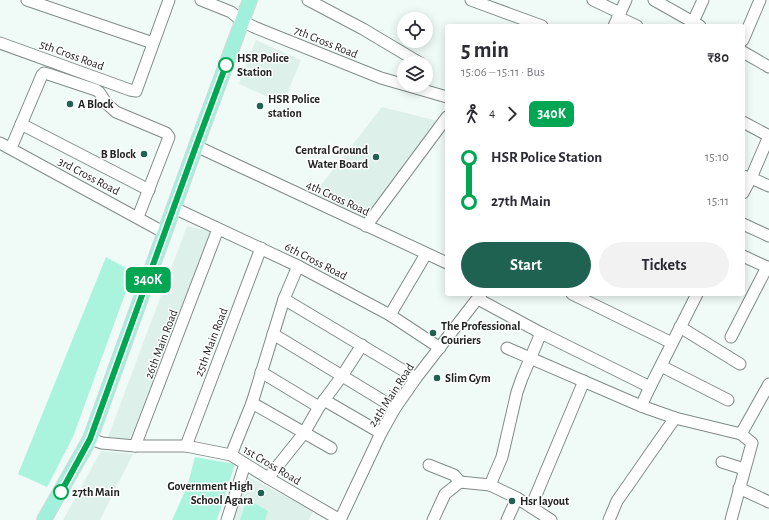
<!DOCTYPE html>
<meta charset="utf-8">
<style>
body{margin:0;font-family:"Alegreya Sans",sans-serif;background:#f2f2f3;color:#2b2b33;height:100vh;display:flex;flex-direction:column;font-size:15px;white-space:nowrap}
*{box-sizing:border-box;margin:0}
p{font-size:13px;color:#7c7c81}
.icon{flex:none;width:22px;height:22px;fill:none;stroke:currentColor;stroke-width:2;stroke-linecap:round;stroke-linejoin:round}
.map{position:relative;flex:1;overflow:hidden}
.panel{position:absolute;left:445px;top:24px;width:300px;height:272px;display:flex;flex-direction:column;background:#fff;border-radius:4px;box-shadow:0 2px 10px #0003}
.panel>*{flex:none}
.badge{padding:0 8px;border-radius:6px;font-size:14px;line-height:26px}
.fabs{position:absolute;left:397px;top:12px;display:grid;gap:8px}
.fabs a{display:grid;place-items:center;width:36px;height:36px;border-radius:50%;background:#fff;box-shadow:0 2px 10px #0003;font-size:20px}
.map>.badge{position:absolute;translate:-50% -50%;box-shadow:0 0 0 2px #fff}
.legs{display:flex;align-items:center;gap:6px;height:44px;padding:0 16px;font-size:13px}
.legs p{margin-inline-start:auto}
.summary{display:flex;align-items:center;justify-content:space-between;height:68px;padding:0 16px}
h1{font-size:22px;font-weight:600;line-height:30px}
.cta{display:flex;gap:8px;margin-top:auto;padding:8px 16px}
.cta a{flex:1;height:46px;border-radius:24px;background:#206252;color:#fff;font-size:16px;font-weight:600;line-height:46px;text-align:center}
.cta a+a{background:#f2f2f3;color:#2b2b33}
ul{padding:0 16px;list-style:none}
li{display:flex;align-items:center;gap:14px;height:44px;font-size:15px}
li i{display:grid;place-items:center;width:6px;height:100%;margin:0 5px;background:currentColor}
li i::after{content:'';width:10px;height:10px;margin:-5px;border:3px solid;border-radius:50%;background:#fff}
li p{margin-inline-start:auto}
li:first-child i{background:linear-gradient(#0000 50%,currentColor 0)}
li:last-child i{background:linear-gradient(currentColor 50%,#0000 0)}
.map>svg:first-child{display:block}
.built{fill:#ddf0ea}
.green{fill:#aaf4de}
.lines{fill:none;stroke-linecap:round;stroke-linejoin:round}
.minor-casing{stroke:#818b88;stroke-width:13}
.major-casing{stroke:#d7d8d7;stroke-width:16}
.minor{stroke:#fff;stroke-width:11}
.major{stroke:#a1f0dc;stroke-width:14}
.line-1-casing{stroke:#fff;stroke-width:9}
.line-1{stroke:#00a651;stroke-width:6}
.stop-1-dot{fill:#fff;stroke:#00a651;stroke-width:2}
.poi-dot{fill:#206252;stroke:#fff;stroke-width:1.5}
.labels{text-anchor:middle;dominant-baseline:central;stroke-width:3;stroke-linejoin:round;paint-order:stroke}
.street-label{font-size:12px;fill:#202422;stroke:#fff}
.stop-label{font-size:12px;font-weight:bold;fill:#202422;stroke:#fff;text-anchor:start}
.poi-label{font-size:12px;font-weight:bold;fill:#202422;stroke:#fff;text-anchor:start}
</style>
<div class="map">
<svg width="769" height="520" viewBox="0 0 769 520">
<rect width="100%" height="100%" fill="#f0fbf7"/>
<g class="built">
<path d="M 256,40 L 301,60 L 283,104 L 239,84 Z"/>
<path d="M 382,107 L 438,121 L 364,218 L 314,194 Z"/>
<path d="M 187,226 L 213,232 L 133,443 L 108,437 Z"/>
<path d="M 101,451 L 133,454 L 100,520 L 63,520 Z"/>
<path d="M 247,476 L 313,511 L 309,520 L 233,520 Z"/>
</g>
<g class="green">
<path d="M 106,257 L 133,272 L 73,437 L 47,487 L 18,474 Z"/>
<path d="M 195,457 L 235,464 L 217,520 L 172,520 L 187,487 Z"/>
<path d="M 247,499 L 268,511 L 265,520 L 240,520 Z"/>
</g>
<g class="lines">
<defs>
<g id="minor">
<path d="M 27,0 L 153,43"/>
<path d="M 201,0 L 231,12 L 242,21 L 254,27 L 381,78 L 447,97"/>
<path d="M 308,0 L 363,29 L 420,63"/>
<path d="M 471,0 L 542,26"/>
<path d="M 593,0 L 620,13"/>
<path d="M 654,0 L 700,26"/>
<path d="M 618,17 L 637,26"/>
<path d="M 693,22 L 703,0"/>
<path d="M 614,26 L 626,0"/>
<path d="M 743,40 L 760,0"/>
<path d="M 0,43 L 130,90 L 136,91 L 169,0"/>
<path d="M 743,52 L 769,67"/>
<path d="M 743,122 L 769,136"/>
<path d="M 21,124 L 149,190"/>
<path d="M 0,143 L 165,233"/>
<path d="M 196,146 L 447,263"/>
<path d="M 11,148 L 42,75 L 44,73 L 48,74 L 96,90 L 99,92 L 107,104 L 116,112 L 166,133 L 169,137 L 138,217"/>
<path d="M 743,176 L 751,178 L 769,186"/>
<path d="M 743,193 L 751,178 L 769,136"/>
<path d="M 174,208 L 298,266 L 390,315 L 440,348"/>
<path d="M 743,224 L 769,236"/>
<path d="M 366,226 L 447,117"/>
<path d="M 743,256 L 769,268"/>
<path d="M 572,294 L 672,343"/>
<path d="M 284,299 L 416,378"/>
<path d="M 478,299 L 541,333 L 650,387"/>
<path d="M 390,315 L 426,254"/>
<path d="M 680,327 L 740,364"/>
<path d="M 273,334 L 395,408"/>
<path d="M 731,337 L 767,267"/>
<path d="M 507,348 L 641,406 L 675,418 L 741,434"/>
<path d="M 661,366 L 728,400"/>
<path d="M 261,372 L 319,407"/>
<path d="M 324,400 L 381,433"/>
<path d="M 252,403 L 331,448"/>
<path d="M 641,406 L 650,387 L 697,294"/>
<path d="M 90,439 L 102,443 L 135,446 L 186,446 L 231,455 L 268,478 L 340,520"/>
<path d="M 135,446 L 218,229"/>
<path d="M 186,446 L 261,248"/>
<path d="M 231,455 L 252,403 L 284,299 L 298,266"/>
<path d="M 722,462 L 744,469"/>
<path d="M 429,465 L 454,475 L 460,482"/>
<path d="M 268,478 L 304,433 L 319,407 L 342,376 L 362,345"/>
<path d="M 490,485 L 517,498 L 551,520"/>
<path d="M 739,488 L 769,502"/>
<path d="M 531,507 L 584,381"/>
<path d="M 227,520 L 245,464"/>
<path d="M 340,520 L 381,433 L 395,408 L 416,378 L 481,294"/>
<path d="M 433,520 L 445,494 L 460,482 L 490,485 L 502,457 L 517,392 L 522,378 L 541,333"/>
<path d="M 507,520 L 517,498"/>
<path d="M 609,520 L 617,501 L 675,418"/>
<path d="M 731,520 L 752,443 L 741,434 L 769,384"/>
</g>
<path id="major" d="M 44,520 L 90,439 L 196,146 L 250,0"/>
</defs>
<use href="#minor" class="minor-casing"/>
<use href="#major" class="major-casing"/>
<use href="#minor" class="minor"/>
<use href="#major" class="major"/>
</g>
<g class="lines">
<defs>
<path id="line-1" d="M 61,492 L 90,439 L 196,146 L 226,65"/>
</defs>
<use href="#line-1" class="line-1-casing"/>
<use href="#line-1" class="line-1"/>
</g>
<g class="stop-1-dot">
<circle cx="226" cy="65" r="7"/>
<circle cx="61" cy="492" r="7"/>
</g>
<g class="poi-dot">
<circle cx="70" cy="104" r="4"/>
<circle cx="260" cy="106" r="4"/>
<circle cx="144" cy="154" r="4"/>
<circle cx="376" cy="157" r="4"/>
<circle cx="433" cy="333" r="4"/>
<circle cx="437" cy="378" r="4"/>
<circle cx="261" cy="493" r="4"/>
<circle cx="512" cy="501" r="4"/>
</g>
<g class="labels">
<g class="street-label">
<text transform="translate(326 42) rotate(22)">7th Cross Road</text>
<text transform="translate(72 55) rotate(20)">5th Cross Road</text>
<text transform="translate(89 176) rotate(28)">3rd Cross Road</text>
<text transform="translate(338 198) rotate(25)">4th Cross Road</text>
<text transform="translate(316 261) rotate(27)">6th Cross Road</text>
<text transform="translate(211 342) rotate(-69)">25th Main Road</text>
<text transform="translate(161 344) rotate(-69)">26th Main Road</text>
<text transform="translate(391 395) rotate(-57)">24th Main Road</text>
<text transform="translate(272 465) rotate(31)">1st Cross Road</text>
</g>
<g class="stop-label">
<text x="237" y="58">HSR Police<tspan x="237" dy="14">Station</tspan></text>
<text x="72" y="492">27th Main</text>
</g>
<g class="poi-label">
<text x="268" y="99">HSR Police<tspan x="268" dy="14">station</tspan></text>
<text x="78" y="104">A Block</text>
<text x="368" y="150" text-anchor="end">Central Ground<tspan x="368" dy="14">Water Board</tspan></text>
<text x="136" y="154" text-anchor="end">B Block</text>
<text x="441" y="326">The Professional<tspan x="441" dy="14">Couriers</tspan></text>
<text x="445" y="378">Slim Gym</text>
<text x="253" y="486" text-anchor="end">Government High<tspan x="253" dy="14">School Agara</tspan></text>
<text x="520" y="501">Hsr layout</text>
</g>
</g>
</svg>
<div class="fabs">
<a><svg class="icon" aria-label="locate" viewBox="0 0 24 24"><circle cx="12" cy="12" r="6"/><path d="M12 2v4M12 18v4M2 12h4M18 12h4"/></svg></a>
<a><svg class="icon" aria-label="layers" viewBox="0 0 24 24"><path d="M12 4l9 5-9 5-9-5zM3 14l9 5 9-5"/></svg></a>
</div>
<b class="badge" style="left:148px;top:280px;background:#00a651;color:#fff">340K</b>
<section class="panel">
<div class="summary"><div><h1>5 min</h1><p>15:06 – 15:11 · Bus</p></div><b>₹80</b></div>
<div class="legs"><svg class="icon" aria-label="walk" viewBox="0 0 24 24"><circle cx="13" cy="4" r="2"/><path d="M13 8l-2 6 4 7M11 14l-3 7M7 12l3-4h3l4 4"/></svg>4<svg class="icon" aria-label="forward" viewBox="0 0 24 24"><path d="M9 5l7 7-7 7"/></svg><b class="badge" style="background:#00a651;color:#fff">340K</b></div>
<ul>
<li><i style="color:#00a651"></i><b>HSR Police Station</b><p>15:10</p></li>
<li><i style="color:#00a651"></i><b>27th Main</b><p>15:11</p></li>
</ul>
<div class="cta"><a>Start</a><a>Tickets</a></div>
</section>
</div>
